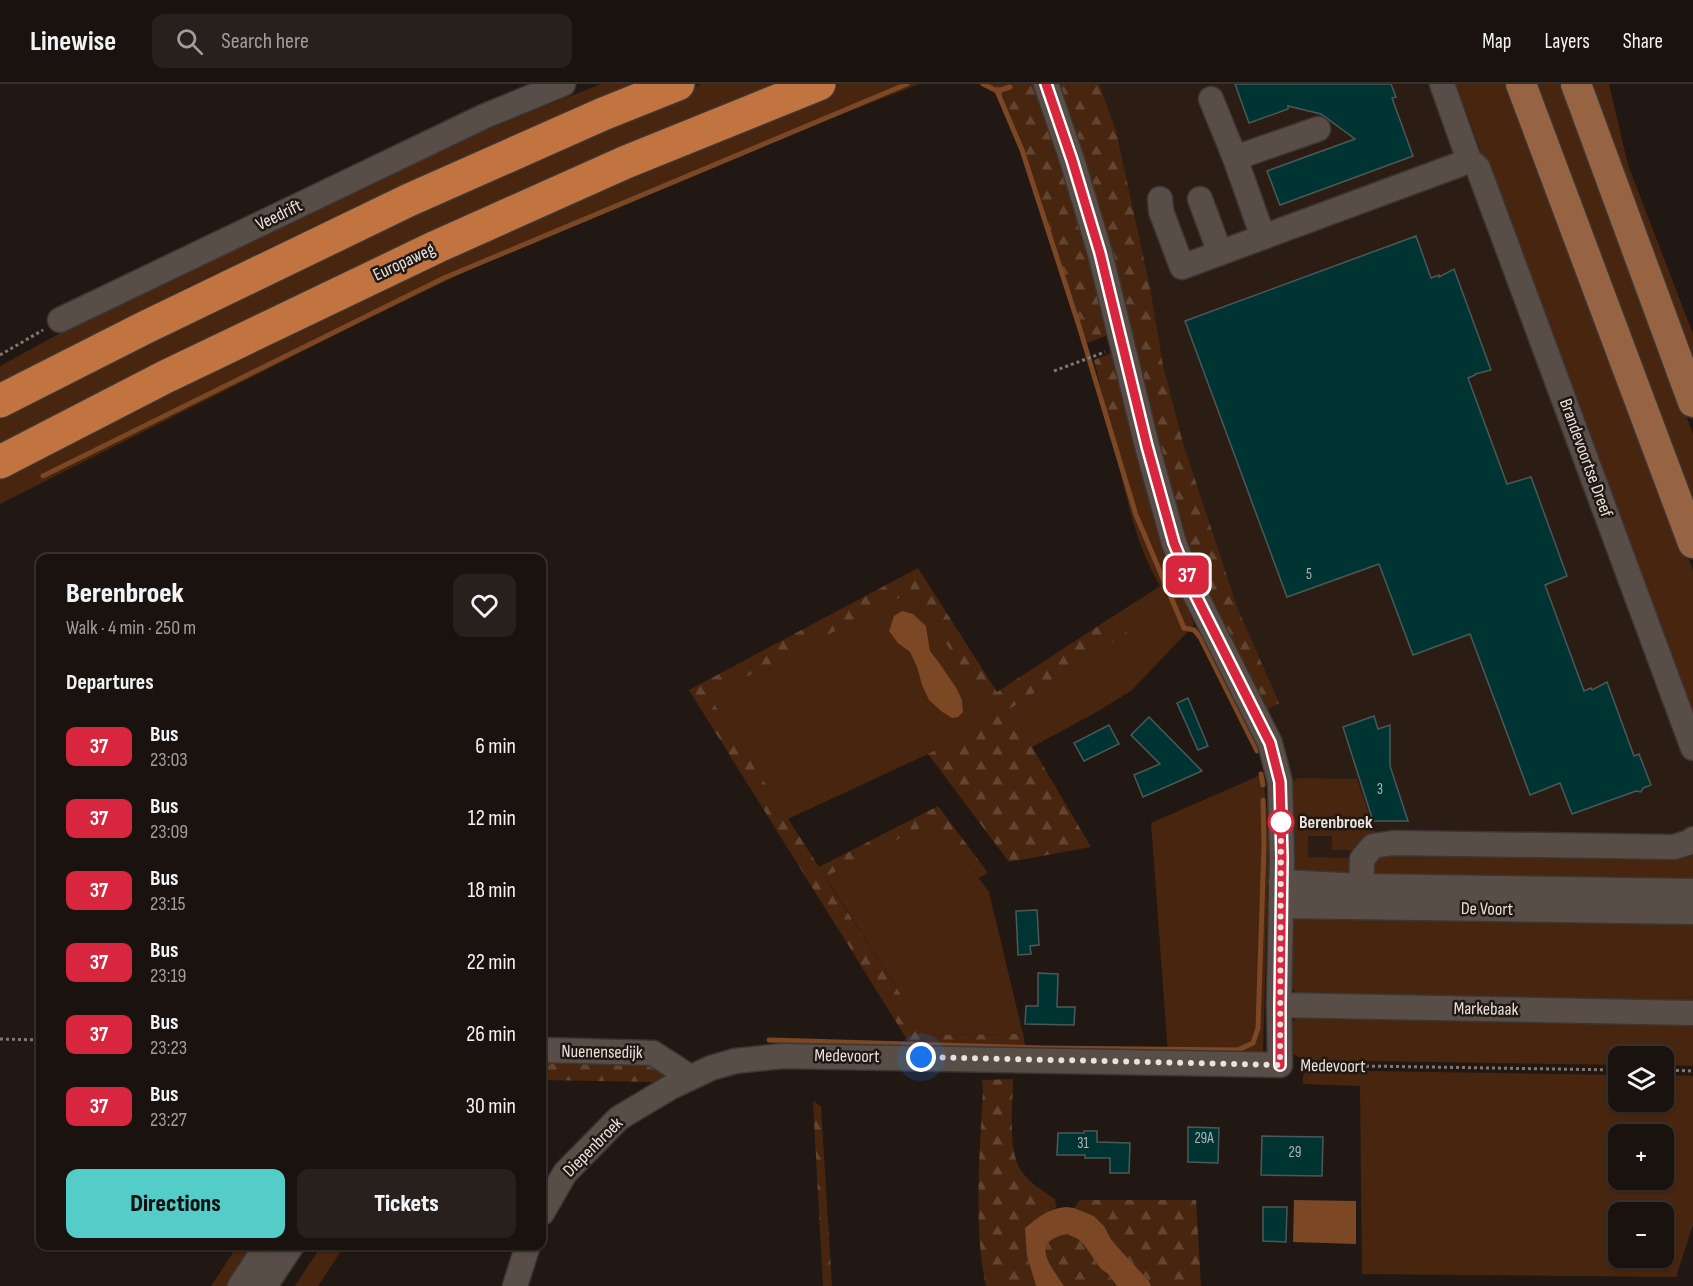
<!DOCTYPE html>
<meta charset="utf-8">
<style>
body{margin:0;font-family:"Sofia Sans Condensed",sans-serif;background:#27201c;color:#f1f3f6;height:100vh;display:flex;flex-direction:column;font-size:22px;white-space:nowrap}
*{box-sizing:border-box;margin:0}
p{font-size:20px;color:#9f9e9e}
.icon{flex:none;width:33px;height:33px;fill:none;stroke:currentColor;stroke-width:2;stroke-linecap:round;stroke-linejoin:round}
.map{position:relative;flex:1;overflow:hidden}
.details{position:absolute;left:36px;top:470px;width:510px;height:696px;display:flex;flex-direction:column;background:#1a120e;border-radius:12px;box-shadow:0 2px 4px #0004,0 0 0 2px #38322e}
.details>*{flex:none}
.badge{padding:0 12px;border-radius:9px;font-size:21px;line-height:39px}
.fabs{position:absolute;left:1608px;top:962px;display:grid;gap:12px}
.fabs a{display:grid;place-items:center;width:66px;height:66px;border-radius:12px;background:#1a120e;box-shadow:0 2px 4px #0004,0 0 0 2px #38322e;font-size:30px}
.you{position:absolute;width:30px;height:30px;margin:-15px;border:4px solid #fff;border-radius:50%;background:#1a73e8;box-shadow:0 0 0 9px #1a73e833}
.map>.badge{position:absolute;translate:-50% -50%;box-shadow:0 0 0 3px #fff}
h2{padding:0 30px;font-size:22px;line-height:54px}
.round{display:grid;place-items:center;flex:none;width:63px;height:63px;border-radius:12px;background:#27201c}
.overview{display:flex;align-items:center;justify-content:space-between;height:102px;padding:0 30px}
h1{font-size:28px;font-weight:800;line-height:45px}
.button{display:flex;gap:12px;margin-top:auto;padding:12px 30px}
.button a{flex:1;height:69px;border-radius:12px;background:#54cdc8;color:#111;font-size:24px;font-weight:800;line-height:69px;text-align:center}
.button a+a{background:#27201c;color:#f1f3f6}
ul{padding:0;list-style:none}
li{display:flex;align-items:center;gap:18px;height:72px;padding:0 30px}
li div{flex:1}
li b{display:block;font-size:22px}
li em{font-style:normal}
li .badge{min-width:66px;font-weight:700;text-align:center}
header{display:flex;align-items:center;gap:36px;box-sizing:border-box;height:84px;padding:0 30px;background:#1a120e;border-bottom:2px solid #38322e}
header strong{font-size:28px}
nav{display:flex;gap:33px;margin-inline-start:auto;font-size:21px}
.search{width:420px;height:54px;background:#27201c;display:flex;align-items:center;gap:15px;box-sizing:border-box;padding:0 21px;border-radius:12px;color:#9f9e9e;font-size:22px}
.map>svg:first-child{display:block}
.built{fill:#2c1d14}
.grass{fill:#48250e;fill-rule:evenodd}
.forest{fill:url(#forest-firs)}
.water{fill:#7b4724}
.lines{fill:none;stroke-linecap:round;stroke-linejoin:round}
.stream{stroke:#7b4724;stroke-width:5}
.building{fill:#003433;stroke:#4a5958;stroke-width:1.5}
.minor-casing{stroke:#3c3532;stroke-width:27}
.major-casing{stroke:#3c3532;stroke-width:33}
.highway-casing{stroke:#3c3532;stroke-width:36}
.path{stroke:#807773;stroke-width:3;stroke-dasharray:3 3;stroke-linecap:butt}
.minor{stroke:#594e47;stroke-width:24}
.major{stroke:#976443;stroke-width:30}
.highway{stroke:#c17340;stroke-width:33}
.line-casing{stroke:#fff;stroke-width:14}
.line{stroke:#d7263d;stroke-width:9}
.walk{stroke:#e8e1dd;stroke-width:6;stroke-dasharray:0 10.8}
.stop-dot{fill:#fff;stroke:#d7263d;stroke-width:3}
.labels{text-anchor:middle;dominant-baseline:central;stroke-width:5;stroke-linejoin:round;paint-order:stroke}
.number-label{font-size:15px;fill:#aeb6b2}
.street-label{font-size:18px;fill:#e8e1dd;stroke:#221813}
.stop-label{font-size:18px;font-weight:bold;fill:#e8e1dd;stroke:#221813;text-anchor:start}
</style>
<header>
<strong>Linewise</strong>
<div class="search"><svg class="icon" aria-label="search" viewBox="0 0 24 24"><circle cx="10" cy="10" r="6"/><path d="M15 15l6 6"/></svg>Search here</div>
<nav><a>Map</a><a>Layers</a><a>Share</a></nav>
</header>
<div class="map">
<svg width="1693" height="1202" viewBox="0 0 1693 1202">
<defs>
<pattern id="forest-firs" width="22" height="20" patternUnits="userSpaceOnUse" patternTransform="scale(1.5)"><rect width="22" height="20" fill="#48250e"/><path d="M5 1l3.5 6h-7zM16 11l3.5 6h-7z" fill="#624431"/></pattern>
</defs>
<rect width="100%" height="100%" fill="#221813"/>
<path class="built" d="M 1088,0 L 1492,0 L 1693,543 L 1693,788 L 1298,788 L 1280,657 L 1266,619 L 1214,514 Z"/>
<g class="grass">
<path d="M 601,0 L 634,0 L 486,62 L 351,124 L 179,207 L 0,299 L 0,282 L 95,230 L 354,106 L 488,45 Z"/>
<path d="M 701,0 L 792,0 L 0,366 L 0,329 L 552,62 Z"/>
<path d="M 839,0 L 920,0 L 816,40 L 475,183 L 353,242 L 0,420 L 0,395 L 165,309 L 627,85 Z"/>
<path d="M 1456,0 L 1512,0 L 1693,487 L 1693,644 Z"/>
<path d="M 1529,0 L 1561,0 L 1693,350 L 1693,444 Z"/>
<path d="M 1590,0 L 1609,0 L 1628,81 L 1693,250 L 1693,296 Z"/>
<path d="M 1132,328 L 1165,460 L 1194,541 L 1132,606 L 1102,625 L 1032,663 L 1008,626 L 1126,549 L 1109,535 L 1160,502 C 1130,451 1122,389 1108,333 Z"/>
<path d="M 911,508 L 996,633 L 928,670 L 788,735 L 708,612 ZM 926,542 L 930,567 L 938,577 L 957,605 L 962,616 L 963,628 L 922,601 L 917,583 L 910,568 Z"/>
<path d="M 1263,690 L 1269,747 L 1263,970 L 1168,969 L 1151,739 Z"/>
<path d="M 1301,694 L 1357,695 L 1376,750 C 1366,754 1360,757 1355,766 L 1332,766 L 1332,752 L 1308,752 L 1308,773 L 1353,774 L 1351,785 L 1347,791 L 1296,790 L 1292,783 L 1290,701 L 1296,695 Z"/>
<path d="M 935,735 L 989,808 L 1023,950 L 927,951 L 825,792 Z"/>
<path d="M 1693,761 L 1693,801 L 1378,794 L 1373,789 L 1373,776 L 1377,770 Z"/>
<path d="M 1693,831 L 1693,922 L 1299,912 L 1285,897 L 1293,833 Z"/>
<path d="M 1303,930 L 1693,937 L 1693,982 L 1664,981 L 1664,972 L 1618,972 L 1618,981 L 1303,976 L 1292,969 L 1290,939 Z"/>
<path d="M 1307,986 L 1618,991 L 1618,1017 L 1664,1017 L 1664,991 L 1693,992 L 1693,1141 L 1676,1193 L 1362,1190 L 1360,1002 L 1303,1000 L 1303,992 ZM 1618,1050 L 1664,1050 L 1664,1095 L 1618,1095 ZM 1618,1128 L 1664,1128 L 1664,1173 L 1618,1173 Z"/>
<path d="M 238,1161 L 263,1161 L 236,1202 L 211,1202 Z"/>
<path d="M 322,1161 L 345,1161 L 318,1202 L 295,1202 Z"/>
</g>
<g class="forest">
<path d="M 987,0 L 1038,0 L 1060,67 L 1111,250 L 1087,259 L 1000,9 Z"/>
<path d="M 1056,0 L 1099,0 L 1116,47 L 1150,204 L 1163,282 L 1183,359 L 1237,523 L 1279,619 L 1264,627 L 1200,504 L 1173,418 Z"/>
<path d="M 1116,267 L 1132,328 L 1108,333 L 1094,276 Z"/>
<path d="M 918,484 L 997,608 L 1109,535 L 1127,549 L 1008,626 L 1032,663 L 1091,763 L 1009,778 L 928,670 L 996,633 L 911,508 L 709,612 L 819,783 L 938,722 L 988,789 L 979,794 L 935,736 L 825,793 L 927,951 L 1023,950 L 1026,967 L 913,965 L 689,606 Z"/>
<path d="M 542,975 L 656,980 L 665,990 L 654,998 L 542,996 Z"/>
<path d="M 1013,995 C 1013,1020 1007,1069 1022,1088 C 1031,1100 1043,1107 1055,1115 L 1056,1124 L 1046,1128 L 1027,1172 L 1036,1202 L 986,1202 C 973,1142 980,1067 983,1005 L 982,996 Z"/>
<path d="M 813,1017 L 821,1023 L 832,1202 L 823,1202 Z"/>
<path d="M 1080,1116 L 1196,1116 L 1201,1202 L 1151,1202 L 1149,1197 L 1112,1157 L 1104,1142 L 1094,1132 L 1074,1124 Z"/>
<path d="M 1067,1150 L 1078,1155 L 1084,1161 L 1101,1185 L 1108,1190 L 1117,1202 L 1064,1202 C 1052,1183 1028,1158 1067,1150 Z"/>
</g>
<g class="water">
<path d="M 902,527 L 913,530 L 926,542 L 930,567 L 938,577 L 957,605 L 962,616 L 963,628 L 958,633 L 952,634 L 941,627 L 929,616 L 922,601 L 917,583 L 910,568 L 898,559 L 889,547 L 894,532 Z"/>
<path d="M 1294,1116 L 1356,1117 L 1356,1160 L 1293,1158 Z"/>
<path d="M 1066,1123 L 1074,1124 L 1094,1132 L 1104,1142 L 1112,1157 L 1149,1197 L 1151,1202 L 1117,1202 L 1108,1190 L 1101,1185 L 1084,1161 L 1078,1155 L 1067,1150 C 1028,1158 1052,1183 1064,1202 L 1036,1202 L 1027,1172 L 1025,1144 C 1039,1133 1047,1125 1066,1123 Z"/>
</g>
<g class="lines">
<g class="stream">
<path d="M 983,0 L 997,7"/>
<path d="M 1010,3 L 997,7 L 1022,66 L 1080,245 L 1136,431 L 1184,544 L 1194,546 L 1200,553 L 1257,667"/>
<path d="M 43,392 L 444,194 L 907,0"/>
<path d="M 1261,690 L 1263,701"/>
<path d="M 769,956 L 1041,964 L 1238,966 L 1253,959 L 1258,944 L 1264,761 L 1263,716"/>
</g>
</g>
<g class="building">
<path d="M 1235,0 L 1391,0 L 1396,13 L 1392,14 L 1413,72 L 1280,121 L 1267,87 L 1355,55 L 1321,30 L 1288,22 L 1288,25 L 1249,39 Z"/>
<path d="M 1416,152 L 1431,194 L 1439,191 L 1439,193 L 1454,185 L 1491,286 L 1475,290 L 1475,291 L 1468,294 L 1507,400 L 1531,393 L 1567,492 L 1545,501 L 1584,607 L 1591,604 L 1592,606 L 1607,598 L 1634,672 L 1639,670 L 1651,701 L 1643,704 L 1641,708 L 1636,707 L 1572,730 L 1560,699 L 1530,711 L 1470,550 L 1413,571 L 1379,480 L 1287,513 L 1185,237 Z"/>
<path d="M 1188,614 L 1208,662 L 1198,666 L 1177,619 Z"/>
<path d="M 1374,632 L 1378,645 L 1390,641 L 1390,682 L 1408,737 L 1373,737 L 1343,643 Z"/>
<path d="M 1149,633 L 1202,687 L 1143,713 L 1134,691 L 1160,680 L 1131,651 Z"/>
<path d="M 1109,641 L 1119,660 L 1084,677 L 1074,659 Z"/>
<path d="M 1037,826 L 1039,861 L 1030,862 L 1031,870 L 1018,871 L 1016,827 Z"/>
<path d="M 1038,889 L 1058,890 L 1057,923 L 1075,923 L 1074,941 L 1025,940 L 1026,922 L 1038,922 Z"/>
<path d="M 1188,1043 L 1219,1044 L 1218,1079 L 1188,1078 Z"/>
<path d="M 1084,1047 L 1097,1047 L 1097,1058 L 1130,1059 L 1129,1089 L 1110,1089 L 1110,1074 L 1085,1074 L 1085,1071 L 1057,1071 L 1058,1049 L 1084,1049 Z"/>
<path d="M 1262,1052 L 1323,1053 L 1322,1092 L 1261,1091 Z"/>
<path d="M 1263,1123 L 1287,1123 L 1286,1158 L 1263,1157 Z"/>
</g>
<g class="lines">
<defs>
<g id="minor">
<path d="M 1442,0 L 1469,76"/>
<path d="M 1211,15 L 1235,74 L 1263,153"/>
<path d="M 1235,74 L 1318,45"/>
<path d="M 1160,115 L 1161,127 L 1182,183 L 1458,81 L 1469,76 L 1478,84 L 1693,664"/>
<path d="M 1200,115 L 1220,169"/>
<path d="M 60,236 L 485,32 L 563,0"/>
<path d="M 1281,798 L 1362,802 L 1693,807"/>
<path d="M 1361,817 L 1362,775 L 1373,762 L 1393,759 L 1674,763 L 1690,758 L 1693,755"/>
<path d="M 1281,822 L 1693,828"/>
<path d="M 1279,921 L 1693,929"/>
<path d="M 542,966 L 653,969 L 690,993"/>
<path d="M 542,1129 L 565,1089 L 619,1034 L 671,1003 L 711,984 L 735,977 L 783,972 L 1280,981 L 1279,921 L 1282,774 L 1280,698 L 1270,659 L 1193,506 L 1174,459 L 1147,362 L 1100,169 L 1072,76 L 1046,0"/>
<path d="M 240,1202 L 267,1161"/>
<path d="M 265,1202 L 292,1161"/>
<path d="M 515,1202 L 528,1161"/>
</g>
<g id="major">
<path d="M 1521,0 L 1693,459"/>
<path d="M 1576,0 L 1693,318"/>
</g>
<g id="highway">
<path d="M 0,317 L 144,244 L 409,116 L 603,30 L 678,0"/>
<path d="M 0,378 L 165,293 L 436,163 L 626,78 L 819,0"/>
</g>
</defs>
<use href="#minor" class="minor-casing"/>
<use href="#major" class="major-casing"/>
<use href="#highway" class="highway-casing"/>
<g class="path">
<path d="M 0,271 L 43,246"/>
<path d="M 1054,287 L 1105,268"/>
<path d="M 0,955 L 40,956"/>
<path d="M 1300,981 L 1618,986"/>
<path d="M 1664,986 L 1693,987"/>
</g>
<use href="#minor" class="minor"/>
<use href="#major" class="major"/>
<use href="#highway" class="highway"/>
</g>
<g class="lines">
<defs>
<path id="line" d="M 1046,0 L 1072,76 L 1100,169 L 1147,362 L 1174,459 L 1193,506 L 1270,659 L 1280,698 L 1282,774 L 1280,921 L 1280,981"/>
</defs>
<use href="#line" class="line-casing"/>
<use href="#line" class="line"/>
<path class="walk" d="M 921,973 L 1280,981 L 1281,738"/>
</g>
<circle class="stop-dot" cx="1281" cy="738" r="12"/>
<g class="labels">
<g class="number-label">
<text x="1309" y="490">5</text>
<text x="1380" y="705">3</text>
<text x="1204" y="1054">29A</text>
<text x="1083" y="1059">31</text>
<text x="1295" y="1068">29</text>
</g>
<g class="street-label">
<text transform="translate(279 131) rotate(-26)">Veedrift</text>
<text transform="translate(404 178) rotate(-25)">Europaweg</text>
<text transform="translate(1586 374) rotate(70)">Brandevoortse Dreef</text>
<text transform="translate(1487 825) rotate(1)">De Voort</text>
<text transform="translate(1486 925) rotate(1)">Markebaak</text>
<text transform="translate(602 968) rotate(1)">Nuenensedijk</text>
<text transform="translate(847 972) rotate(1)">Medevoort</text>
<text transform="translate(1333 982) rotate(1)">Medevoort</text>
<text transform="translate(593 1063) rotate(-45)">Diepenbroek</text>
</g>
<g class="stop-label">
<text x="1299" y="738">Berenbroek</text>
</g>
</g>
</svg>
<div class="fabs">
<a><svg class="icon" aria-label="layers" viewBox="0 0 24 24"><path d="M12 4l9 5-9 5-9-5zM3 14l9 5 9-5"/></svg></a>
<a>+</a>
<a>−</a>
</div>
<div class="you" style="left:921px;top:973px"></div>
<b class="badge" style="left:1187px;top:491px;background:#d7263d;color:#fff">37</b>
<section class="details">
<div class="overview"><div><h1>Berenbroek</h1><p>Walk · 4 min · 250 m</p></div><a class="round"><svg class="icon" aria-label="heart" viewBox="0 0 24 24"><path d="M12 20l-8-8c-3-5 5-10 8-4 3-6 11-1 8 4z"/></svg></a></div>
<h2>Departures</h2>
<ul>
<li><span class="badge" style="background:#d7263d;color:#fff">37</span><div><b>Bus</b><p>23:03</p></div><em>6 min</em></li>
<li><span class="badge" style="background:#d7263d;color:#fff">37</span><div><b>Bus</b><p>23:09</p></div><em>12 min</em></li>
<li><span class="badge" style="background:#d7263d;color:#fff">37</span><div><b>Bus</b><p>23:15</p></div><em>18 min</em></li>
<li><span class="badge" style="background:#d7263d;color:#fff">37</span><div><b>Bus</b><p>23:19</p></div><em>22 min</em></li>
<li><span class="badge" style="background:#d7263d;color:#fff">37</span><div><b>Bus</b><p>23:23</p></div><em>26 min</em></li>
<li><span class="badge" style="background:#d7263d;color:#fff">37</span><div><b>Bus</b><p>23:27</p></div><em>30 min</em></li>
</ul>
<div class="button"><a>Directions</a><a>Tickets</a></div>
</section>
</div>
